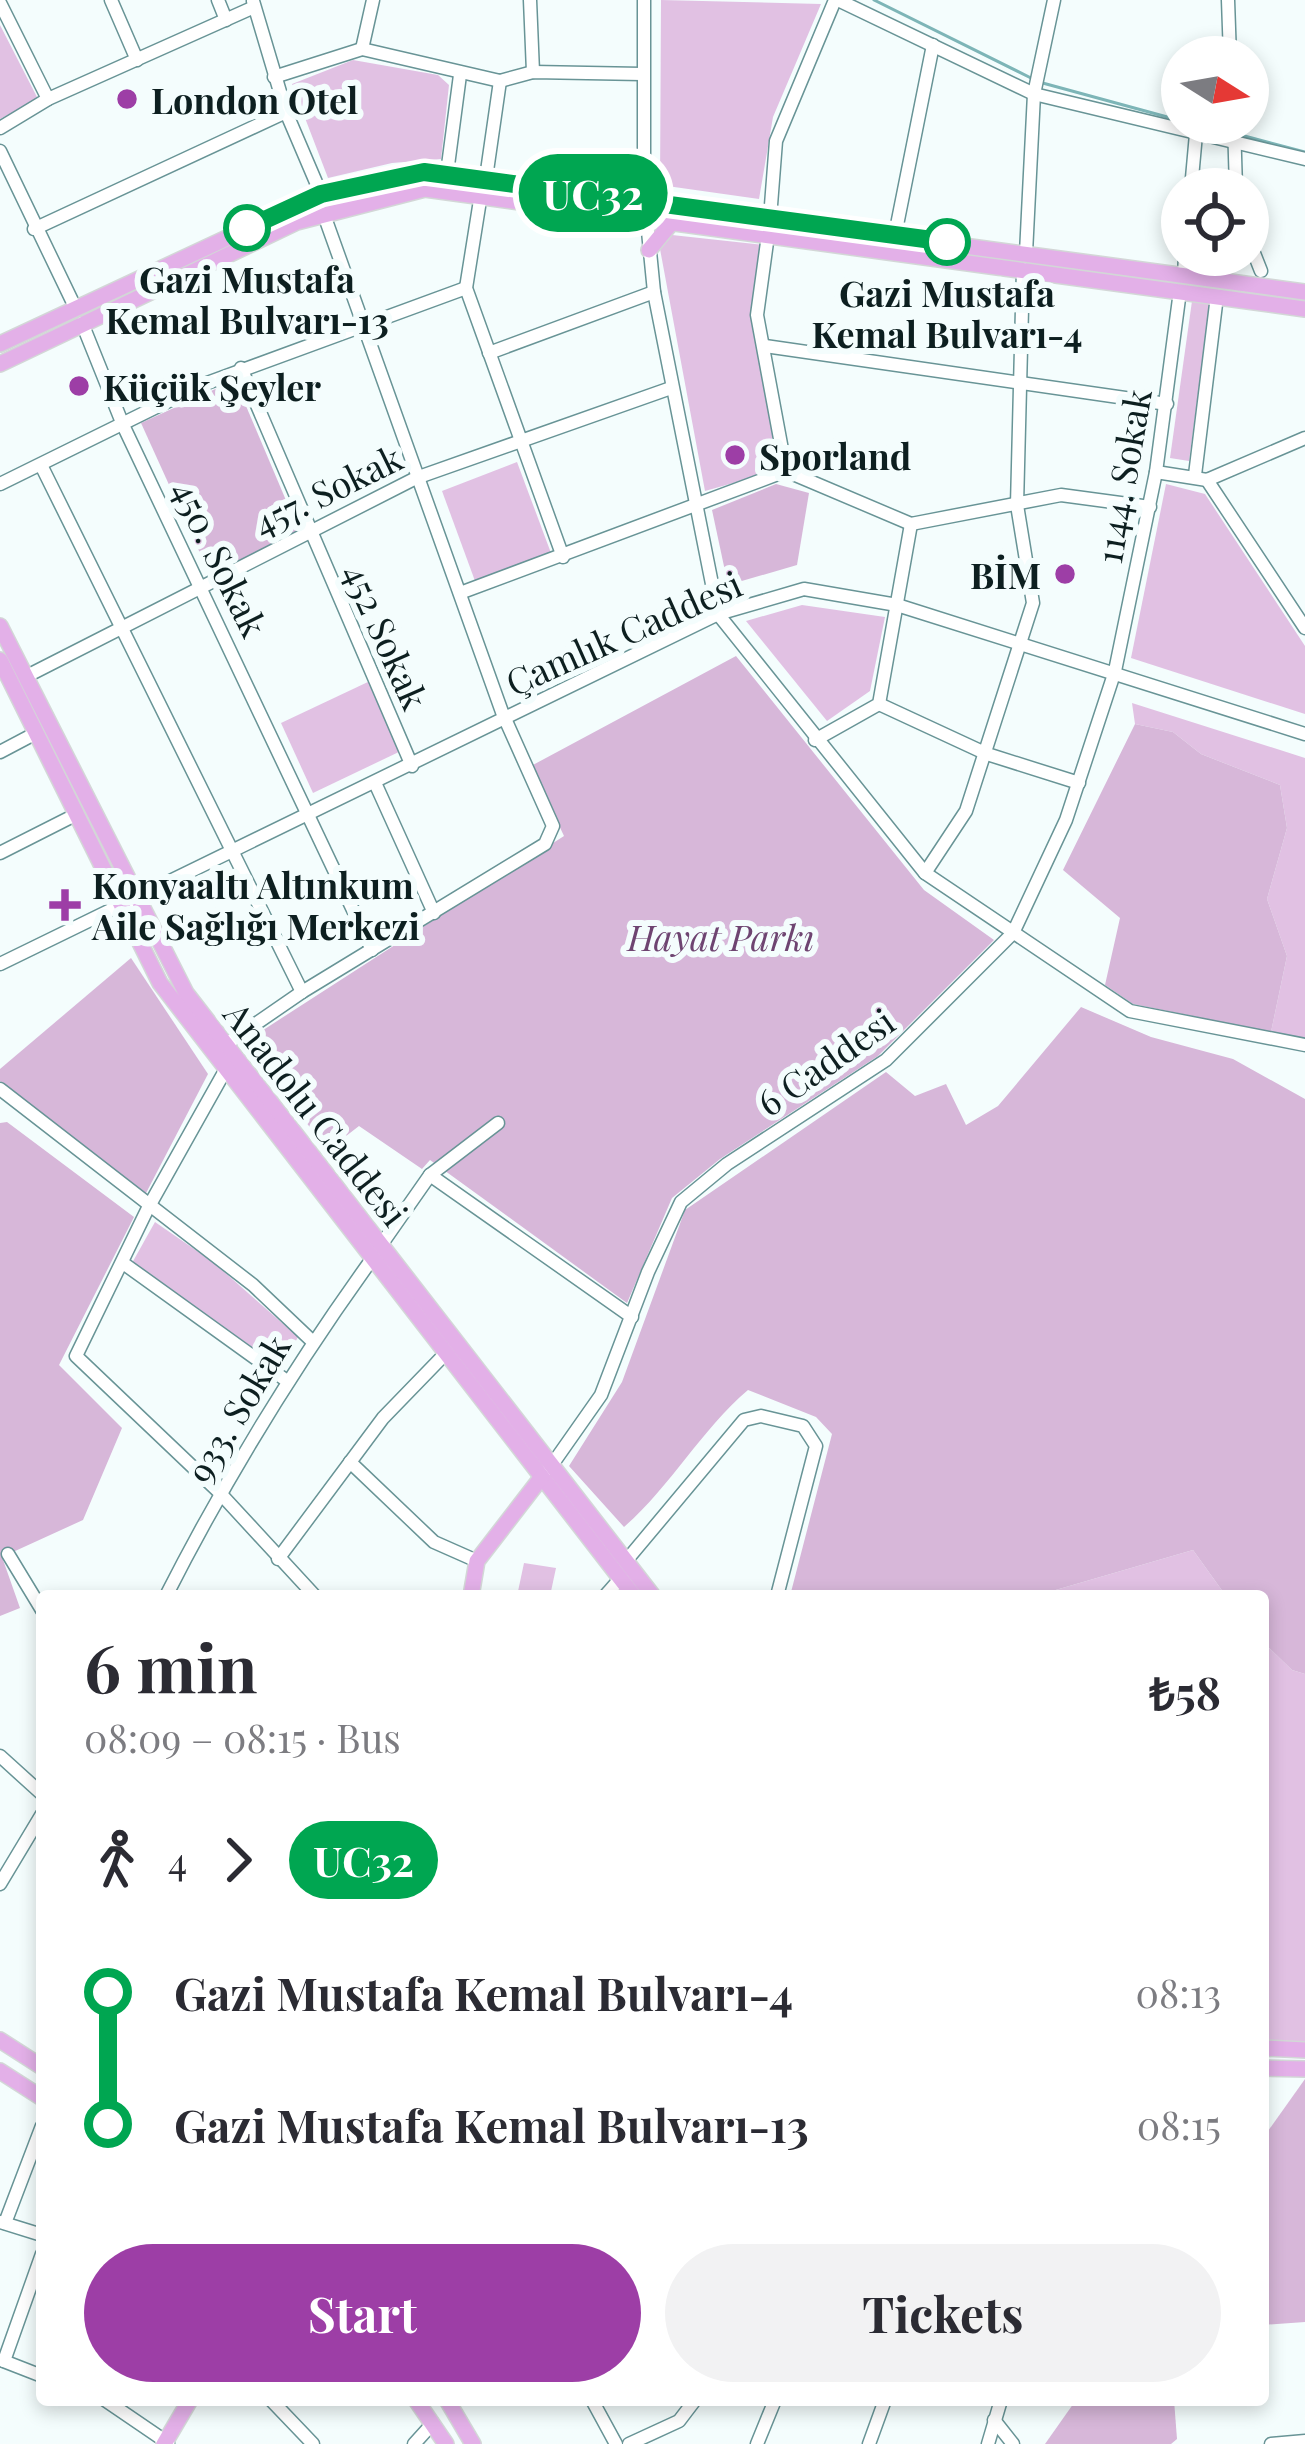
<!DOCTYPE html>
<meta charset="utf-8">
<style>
body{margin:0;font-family:"Playfair Display",serif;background:#f2f2f3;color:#2b2b33;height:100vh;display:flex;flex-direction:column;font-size:45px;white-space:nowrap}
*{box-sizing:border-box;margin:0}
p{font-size:39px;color:#7c7c81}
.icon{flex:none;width:66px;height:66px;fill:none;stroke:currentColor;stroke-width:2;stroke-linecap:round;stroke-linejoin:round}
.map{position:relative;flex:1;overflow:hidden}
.side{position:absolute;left:36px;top:1590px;width:1233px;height:816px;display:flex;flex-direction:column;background:#fff;border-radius:12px;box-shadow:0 6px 18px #0003}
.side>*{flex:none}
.badge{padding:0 24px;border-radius:39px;font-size:42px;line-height:78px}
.needle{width:78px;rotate:101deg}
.controls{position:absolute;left:1161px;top:36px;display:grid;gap:24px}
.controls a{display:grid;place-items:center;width:108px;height:108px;border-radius:50%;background:#fff;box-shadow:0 6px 18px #0003;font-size:60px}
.map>.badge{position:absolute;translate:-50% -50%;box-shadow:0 0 0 6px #fff}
.legs{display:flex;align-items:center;gap:18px;height:132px;padding:0 48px;font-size:39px}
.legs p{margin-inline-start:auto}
.summary{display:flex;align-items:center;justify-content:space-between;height:204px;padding:0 48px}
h1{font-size:66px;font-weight:700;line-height:90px}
.action{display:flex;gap:24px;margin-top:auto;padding:24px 48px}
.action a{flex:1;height:138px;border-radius:72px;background:#9d3ea6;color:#fff;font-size:48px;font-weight:700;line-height:138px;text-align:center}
.action a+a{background:#f2f2f3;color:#2b2b33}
ul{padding:0 48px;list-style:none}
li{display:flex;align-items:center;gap:42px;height:132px;font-size:45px}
li i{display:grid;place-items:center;width:18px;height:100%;margin:0 15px;background:currentColor}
li i::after{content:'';width:30px;height:30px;margin:-15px;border:9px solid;border-radius:50%;background:#fff}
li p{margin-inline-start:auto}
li:first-child i{background:linear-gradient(#0000 50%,currentColor 0)}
li:last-child i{background:linear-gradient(currentColor 50%,#0000 0)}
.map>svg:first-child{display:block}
.green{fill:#e1c1e3}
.forest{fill:#d7b7d9}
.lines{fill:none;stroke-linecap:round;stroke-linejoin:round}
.stream{stroke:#7db5b7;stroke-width:3}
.minor-casing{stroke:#689496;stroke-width:15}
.major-casing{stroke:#d3d7d7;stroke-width:18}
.minor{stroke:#fff;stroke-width:12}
.major{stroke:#e3b0e8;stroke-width:15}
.line-1-casing{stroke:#fff;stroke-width:27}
.line-1{stroke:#00a651;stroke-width:18}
.poi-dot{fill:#9d3ea6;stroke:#f4fdfd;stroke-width:4.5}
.stop-1-dot{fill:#fff;stroke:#00a651;stroke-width:6}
.labels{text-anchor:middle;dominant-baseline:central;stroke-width:12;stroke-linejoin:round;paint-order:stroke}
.poi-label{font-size:36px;font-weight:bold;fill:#0d1f20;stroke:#f4fdfd;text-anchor:start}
.stop-label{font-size:36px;font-weight:bold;fill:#0d1f20;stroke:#f4fdfd}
.street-label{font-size:36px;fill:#0d1f20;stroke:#f4fdfd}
.park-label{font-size:36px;font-style:italic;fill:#6e4471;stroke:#f4fdfd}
</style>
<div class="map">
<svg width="1305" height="2444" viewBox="0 0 1305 2444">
<rect width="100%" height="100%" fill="#f4fdfd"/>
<g class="green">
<path d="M 661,0 L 821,4 L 773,117 L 759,199 L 660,185 Z"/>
<path d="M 0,25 L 38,99 L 0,119 Z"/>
<path d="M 353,60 L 438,75 L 449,85 L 441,159 L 392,163 L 328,178 L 292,84 Z"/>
<path d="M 672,235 L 764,245 L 755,314 L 782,469 L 705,491 L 660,249 Z"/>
<path d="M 1192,301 L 1210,303 L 1189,461 L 1170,458 Z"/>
<path d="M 517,462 L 551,553 L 475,581 L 442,491 Z"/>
<path d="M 1166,484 L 1205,494 L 1305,646 L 1305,714 L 1131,658 Z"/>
<path d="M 802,605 L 885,617 L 870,691 L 827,721 L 746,621 Z"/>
<path d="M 370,681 L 403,750 L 313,793 L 281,723 Z"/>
<path d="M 1132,703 L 1305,758 L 1305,1039 L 1271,1032 L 1287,956 L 1267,899 L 1287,828 L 1280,785 L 1201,754 L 1173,732 L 1135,724 Z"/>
<path d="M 155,1222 L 213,1262 L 298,1337 L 280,1370 L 132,1263 Z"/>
<path d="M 1193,1550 L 1226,1596 L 1035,1596 Z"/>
<path d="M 524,1563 L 556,1568 L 550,1596 L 517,1596 Z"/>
<path d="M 1263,1642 L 1292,1670 L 1305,1674 L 1305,2043 L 1263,2040 Z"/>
</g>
<g class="forest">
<path d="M 235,380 L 299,531 L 210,575 L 141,423 Z"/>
<path d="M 776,484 L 809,493 L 797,565 L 728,585 L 712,510 Z"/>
<path d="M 736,656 L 924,890 L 994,940 L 878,1056 L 720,1159 L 672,1198 L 627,1303 L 430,1160 L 422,1169 L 359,1126 L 328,1150 L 243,1043 L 564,836 L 531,766 Z"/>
<path d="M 1135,724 L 1173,732 L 1201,754 L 1280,785 L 1287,828 L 1267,899 L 1287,956 L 1271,1032 L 1133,1004 L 1105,985 L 1120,918 L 1063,870 Z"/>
<path d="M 131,958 L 208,1074 L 145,1195 L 0,1081 L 0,1069 Z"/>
<path d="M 1081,1007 L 1151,1037 L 1233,1059 L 1305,1099 L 1305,1674 L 1292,1670 L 1263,1642 L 1263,1596 L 1226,1596 L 1193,1550 L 1035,1596 L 790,1596 L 832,1434 L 816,1417 L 748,1390 C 701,1430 671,1486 624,1527 L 569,1466 L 622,1382 L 685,1210 L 886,1072 L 915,1096 L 946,1084 L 966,1125 L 998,1106 Z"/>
<path d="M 7,1122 L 134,1217 L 59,1365 L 122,1428 L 83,1520 L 2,1557 L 20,1608 L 0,1616 L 0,1123 Z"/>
<path d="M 1305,2079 L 1305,2322 L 1263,2325 L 1263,2138 Z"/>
<path d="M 1076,2400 L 1174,2400 L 1177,2439 L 1171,2444 L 1045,2444 Z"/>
</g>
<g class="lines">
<g class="stream">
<path d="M 874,0 L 1031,78"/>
<path d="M 1039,82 L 1182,121"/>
<path d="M 1190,123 L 1228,132"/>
<path d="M 1237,134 L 1305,152"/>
</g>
<defs>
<g id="minor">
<path d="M 111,0 L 137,60"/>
<path d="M 218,0 L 226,20"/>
<path d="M 530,0 L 533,72"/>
<path d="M 644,0 L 644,191 L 654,292 L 718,614 L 925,873 L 1130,1011 L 1305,1045"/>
<path d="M 838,0 L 1034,94 L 1305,159"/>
<path d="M 1228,0 L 1230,57"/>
<path d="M 253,1 L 286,112 L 321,194"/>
<path d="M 0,3 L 48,99"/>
<path d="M 362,49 L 373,0"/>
<path d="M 274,77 L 362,49 L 500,81 L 533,72 L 642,74"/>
<path d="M 1234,123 L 1236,189"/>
<path d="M 0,128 L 48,99 L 252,8"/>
<path d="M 0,151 L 75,307"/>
<path d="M 447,173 L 460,75"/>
<path d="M 486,178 L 500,81"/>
<path d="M 1191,189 L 1196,134"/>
<path d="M 481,194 L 466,288 L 563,557"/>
<path d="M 770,218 L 776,141 L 835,0"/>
<path d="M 34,229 L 286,112"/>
<path d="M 768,235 L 757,315 L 786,471"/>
<path d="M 895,235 L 933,45"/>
<path d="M 1248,238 L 1261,271"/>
<path d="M 1026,253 L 1034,94 L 1054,0"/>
<path d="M 1184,276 L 1185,255"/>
<path d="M 82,323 L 123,425 L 372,950"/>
<path d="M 765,346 L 1167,404"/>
<path d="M 489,353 L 654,292"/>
<path d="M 241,368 L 412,766"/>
<path d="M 41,465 L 302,992"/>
<path d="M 1156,472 L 1207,480 L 1305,438"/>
<path d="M 1195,475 L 1217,296"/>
<path d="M 1207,480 L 1305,628"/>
<path d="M 0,484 L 199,386 L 466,288"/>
<path d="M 460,593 L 786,471 L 911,524 L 1061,495 L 1150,507"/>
<path d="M 25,677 L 416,478 L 671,388"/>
<path d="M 879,704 L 987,754 L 1079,783"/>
<path d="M 815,740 L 879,704 L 911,524"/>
<path d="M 0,752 L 36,733"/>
<path d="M 376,785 L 434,913"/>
<path d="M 0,853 L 77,814"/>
<path d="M 925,873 L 966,811 L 1033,603 L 1017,505 L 1023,269"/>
<path d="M 0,964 L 718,614 L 804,589 L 897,605 L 1305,734"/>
<path d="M 225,1045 L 302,992 L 545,844 L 553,826 L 502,712 L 323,212"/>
<path d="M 226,1069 L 148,1208 L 76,1356 L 219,1492 L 315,1596"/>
<path d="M 0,1089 L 253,1285 L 312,1341"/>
<path d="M 430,1175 L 632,1317"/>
<path d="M 381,1245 L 430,1175 L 498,1123"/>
<path d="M 123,1263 L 287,1381"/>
<path d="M 350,1462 L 434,1542 L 477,1561"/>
<path d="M 549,1469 L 601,1395 L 648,1272 L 681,1202 L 727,1164 L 886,1060 L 1013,933 L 1066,820 L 1115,671 L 1156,472 L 1180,291"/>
<path d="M 8,1554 L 42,1610"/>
<path d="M 278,1559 L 383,1418 L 446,1353"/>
<path d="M 626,1561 L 744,1420 L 761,1416 L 803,1426 L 816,1446 L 777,1596"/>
<path d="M 166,1596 C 226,1478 294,1367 372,1259"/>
<path d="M 605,1596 L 620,1579"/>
<path d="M 0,1756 L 42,1794"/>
<path d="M 0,1884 L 42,1814"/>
<path d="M 0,2222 L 42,2235"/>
<path d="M 5,2223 L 42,2126"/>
<path d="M 1,2360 L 42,2376"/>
<path d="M 4,2361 L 42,2254"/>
<path d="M 105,2400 L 168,2443"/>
<path d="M 271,2400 L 313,2444"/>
<path d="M 592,2400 L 616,2444"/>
<path d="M 994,2420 L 1013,2444"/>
<path d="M 414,2444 L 433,2423"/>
<path d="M 629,2444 L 679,2421 L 695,2400"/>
<path d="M 757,2444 L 775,2400"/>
<path d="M 869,2444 L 885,2400"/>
<path d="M 988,2444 L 1001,2400"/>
<path d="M 1271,2444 L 1305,2441"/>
</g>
<g id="major">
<path d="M 649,250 L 673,221"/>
<path d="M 0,344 L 321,194 L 424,173 L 1305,292"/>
<path d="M 0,364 L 297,222 L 425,189 L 1305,309"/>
<path d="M 0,626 L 186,993 L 653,1596"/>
<path d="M 0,660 L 160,983 L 634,1596"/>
<path d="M 471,1596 L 477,1561 L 541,1478"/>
<path d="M 0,2040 L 42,2067"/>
<path d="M 1263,2048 L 1305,2050"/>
<path d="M 1263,2068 L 1305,2069"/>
<path d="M 0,2071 L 42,2098"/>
<path d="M 416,2400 L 446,2444"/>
<path d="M 447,2400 L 473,2444"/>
<path d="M 164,2444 L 190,2400"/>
</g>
</defs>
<use href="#minor" class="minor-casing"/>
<use href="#major" class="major-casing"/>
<use href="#minor" class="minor"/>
<use href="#major" class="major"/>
</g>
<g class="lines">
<defs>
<path id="line-1" d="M 247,228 L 321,194 L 424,172 L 947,242"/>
</defs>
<use href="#line-1" class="line-1-casing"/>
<use href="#line-1" class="line-1"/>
</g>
<g class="poi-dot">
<circle cx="127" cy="99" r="12"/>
<circle cx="79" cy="386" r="12"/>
<circle cx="735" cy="455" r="12"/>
<circle cx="1065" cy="574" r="12"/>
<path d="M59 887h12v12h12v12h-12v12h-12v-12h-12v-12h12z"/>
</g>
<g class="stop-1-dot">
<circle cx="247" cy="228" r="21"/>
<circle cx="947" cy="242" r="21"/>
</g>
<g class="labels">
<g class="poi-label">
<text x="151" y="99">London Otel</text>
<text x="103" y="386">Küçük Şeyler</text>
<text x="759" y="455">Sporland</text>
<text x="1041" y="574" text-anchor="end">BİM</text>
<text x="92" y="884">Konyaaltı Altınkum<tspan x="92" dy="41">Aile Sağlığı Merkezi</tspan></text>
</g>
<g class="stop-label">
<text x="247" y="278">Gazi Mustafa<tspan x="247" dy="41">Kemal Bulvarı-13</tspan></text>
<text x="947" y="292">Gazi Mustafa<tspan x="947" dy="41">Kemal Bulvarı-4</tspan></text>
</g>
<g class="street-label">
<text transform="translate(1122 476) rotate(-80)">1144. Sokak</text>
<text transform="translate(327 489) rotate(-26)">457. Sokak</text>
<text transform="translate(221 558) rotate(64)">450. Sokak</text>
<text transform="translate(623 632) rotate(-24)">Çamlık Caddesi</text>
<text transform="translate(387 636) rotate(66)">452 Sokak</text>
<text transform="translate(825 1061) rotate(-35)">6 Caddesi</text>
<text transform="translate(317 1113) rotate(52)">Anadolu Caddesi</text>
<text transform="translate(237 1408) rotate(-59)">933. Sokak</text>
</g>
<g class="park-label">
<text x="721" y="936">Hayat Parkı</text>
</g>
</g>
</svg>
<div class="controls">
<a><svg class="needle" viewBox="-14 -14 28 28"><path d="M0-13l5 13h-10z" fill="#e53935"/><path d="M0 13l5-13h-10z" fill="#7c7c81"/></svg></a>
<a><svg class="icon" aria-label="locate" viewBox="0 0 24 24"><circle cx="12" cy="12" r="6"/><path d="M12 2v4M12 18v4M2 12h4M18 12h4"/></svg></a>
</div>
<b class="badge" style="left:593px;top:193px;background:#00a651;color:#fff">UC32</b>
<section class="side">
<div class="summary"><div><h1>6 min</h1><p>08:09 – 08:15 · Bus</p></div><b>₺58</b></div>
<div class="legs"><svg class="icon" aria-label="walk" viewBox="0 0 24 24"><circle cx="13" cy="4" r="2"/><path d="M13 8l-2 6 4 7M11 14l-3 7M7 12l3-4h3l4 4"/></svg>4<svg class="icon" aria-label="forward" viewBox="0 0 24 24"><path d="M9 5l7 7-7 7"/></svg><b class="badge" style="background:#00a651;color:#fff">UC32</b></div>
<ul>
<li><i style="color:#00a651"></i><b>Gazi Mustafa Kemal Bulvarı-4</b><p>08:13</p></li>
<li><i style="color:#00a651"></i><b>Gazi Mustafa Kemal Bulvarı-13</b><p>08:15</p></li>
</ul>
<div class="action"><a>Start</a><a>Tickets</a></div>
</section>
</div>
